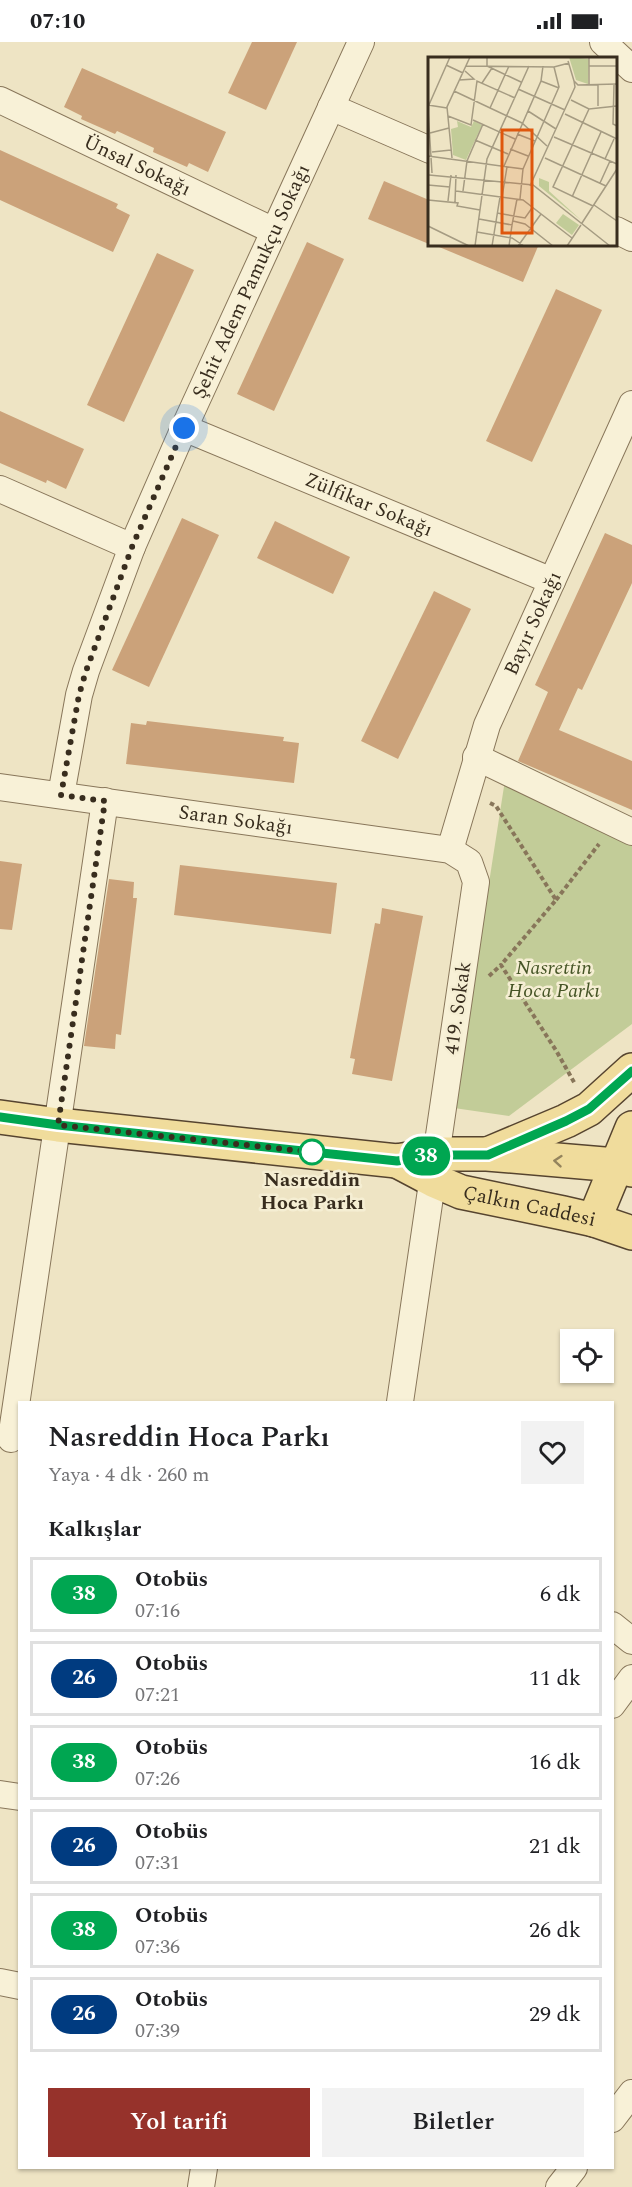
<!DOCTYPE html>
<html lang="tr">
<meta charset="utf-8">
<style>
body{margin:0;font-family:Spectral,serif;background:#f2f2f2;color:#202124;height:100vh;display:flex;flex-direction:column;font-size:22px;white-space:nowrap}
*{box-sizing:border-box;margin:0}
p{font-size:20px;color:#757577}
.icon{flex:none;width:33px;height:33px;fill:none;stroke:currentColor;stroke-width:2;stroke-linecap:round;stroke-linejoin:round}
.map{position:relative;flex:1;overflow:hidden}
.side{position:absolute;left:18px;top:1359px;width:596px;height:768px;display:flex;flex-direction:column;background:#fff;border-radius:0px;box-shadow:0 2px 4px #0004}
.side>*{flex:none}
.badge{padding:0 12px;border-radius:20px;font-size:21px;line-height:39px}
.tools{position:absolute;left:560px;top:1287px;display:grid;gap:12px}
.tools a{display:grid;place-items:center;width:54px;height:54px;border-radius:0px;background:#fff;box-shadow:0 2px 4px #0004;font-size:30px}
.you{position:absolute;width:30px;height:30px;margin:-15px;border:4px solid #fff;border-radius:50%;background:#1a73e8;box-shadow:0 0 0 9px #1a73e833}
.map>.badge{position:absolute;translate:-50% -50%;box-shadow:0 0 0 3px #fff}
h2{padding:0 30px;font-size:22px;line-height:54px}
.round{display:grid;place-items:center;flex:none;width:63px;height:63px;border-radius:0px;background:#f2f2f2}
.headline{display:flex;align-items:center;justify-content:space-between;height:102px;padding:0 30px}
h1{font-size:28px;font-weight:600;line-height:45px}
.button{display:flex;gap:12px;margin-top:auto;padding:12px 30px}
.button a{flex:1;height:69px;border-radius:0px;background:#96322b;color:#fff;font-size:24px;font-weight:600;line-height:69px;text-align:center}
.button a+a{background:#f2f2f2;color:#202124}
ul{padding:0;list-style:none}
li{display:flex;align-items:center;gap:18px;height:75px;margin:0 12px 9px;padding:0 18px;border:3px solid #e0e0e0;border-radius:0px}
li div{flex:1}
li b{display:block;font-size:22px}
li em{font-style:normal}
li .badge{min-width:66px;font-weight:700;text-align:center}
.status{display:flex;justify-content:space-between;align-items:center;height:42px;padding:0 30px;background:#fff;direction:ltr}
.status svg{height:16px;fill:currentColor}
.map>svg:first-child{display:block}
.green{fill:#c2cc98}
.building{fill:#cba27a}
.lines{fill:none;stroke-linecap:round;stroke-linejoin:round}
.minor-casing{stroke:#88765a;stroke-width:28}
.major-casing{stroke:#56442f;stroke-width:36}
.path{stroke:#88765a;stroke-width:4;stroke-dasharray:4.5 3;stroke-linecap:butt}
.minor{stroke:#f8f1d7;stroke-width:26}
.major{stroke:#f0dc9c;stroke-width:33}
.oneway{stroke:#94845d}
.line-casing{stroke:#fff;stroke-width:14}
.line{stroke:#00a651;stroke-width:9}
.walk{stroke:#382d1e;stroke-width:6;stroke-dasharray:0 10.8}
.stop-dot{fill:#fff;stroke:#00a651;stroke-width:3}
.labels{text-anchor:middle;dominant-baseline:central;stroke-width:5;stroke-linejoin:round;paint-order:stroke}
.street-label{font-size:20px;fill:#382d1e;stroke:#f5eed3}
.park-label{font-size:20px;font-style:italic;fill:#455425;stroke:#f5eed3}
.stop-label{font-size:20px;font-weight:bold;fill:#382d1e;stroke:#f5eed3}
.inset-road{fill:none;stroke:#a59b82;stroke-width:1.5}
.view{fill:#df570d;fill-opacity:0.15;stroke:#df570d;stroke-width:3}
.inset-edge{fill:none;stroke:#382d1e;stroke-width:3}
</style>
<div class="status"><b>07:10</b><svg viewBox="0 0 49 12"><path d="M0 12V9h3v3zM5 12V6h3v6zM10 12V3h3v9zM15 12V0h3v12zM26 1h20v11H26zM47 4h2v5h-2z"/></svg></div>
<div class="map">
<svg width="632" height="2145" viewBox="0 0 632 2145">
<rect width="100%" height="100%" fill="#eee4c4"/>
<path class="green" d="M 505,738 L 632,799 L 632,982 L 509,1074 L 454,1066 Z"/>
<g class="building">
<path d="M 252,0 L 297,0 L 266,68 L 228,51 Z"/>
<path d="M 82,26 L 226,90 L 208,130 L 189,121 L 187,125 L 153,110 L 154,106 L 117,89 L 115,92 L 81,77 L 82,74 L 64,65 Z"/>
<path d="M 0,108 L 118,162 L 116,166 L 130,173 L 113,210 L 0,158 Z"/>
<path d="M 384,139 L 429,158 L 429,202 L 368,177 Z"/>
<path d="M 307,200 L 344,217 L 274,369 L 237,352 Z"/>
<path d="M 432,202 L 539,202 L 523,240 Z"/>
<path d="M 157,211 L 194,228 L 124,380 L 87,363 Z"/>
<path d="M 556,247 L 602,268 L 532,420 L 486,399 Z"/>
<path d="M 0,369 L 84,407 L 66,447 L 47,438 L 46,441 L 0,421 Z"/>
<path d="M 182,476 L 219,493 L 149,645 L 112,628 Z"/>
<path d="M 275,479 L 350,515 L 333,552 L 257,516 Z"/>
<path d="M 605,491 L 632,503 L 632,541 L 582,648 L 578,646 L 559,688 L 632,719 L 632,768 L 518,719 L 548,650 L 535,643 Z"/>
<path d="M 434,549 L 471,567 L 398,717 L 361,699 Z"/>
<path d="M 147,679 L 284,695 L 283,699 L 299,701 L 294,741 L 126,722 L 131,681 L 146,683 Z"/>
<path d="M 0,819 L 22,822 L 12,888 L 0,887 Z"/>
<path d="M 180,823 L 337,841 L 331,892 L 174,873 Z"/>
<path d="M 109,837 L 134,840 L 133,856 L 137,856 L 121,993 L 116,992 L 115,1007 L 84,1004 Z"/>
<path d="M 382,866 L 423,874 L 392,1039 L 352,1032 L 355,1017 L 350,1016 L 375,881 L 380,882 Z"/>
</g>
<g class="lines">
<defs>
<g id="minor">
<path d="M 603,0 L 632,27"/>
<path id="s1" d="M 0,58 L 274,189"/>
<path d="M 331,65 L 430,108"/>
<path d="M 616,188 L 632,196"/>
<path id="s2" d="M 184,386 L 552,539"/>
<path d="M 0,447 L 132,505"/>
<path d="M 476,715 L 632,790"/>
<path id="s3" d="M 0,745 L 450,808 L 469,820 L 476,840 L 400,1360"/>
<path id="s4" d="M 61,753 L 79,653 L 86,629 L 132,505 L 184,386 L 361,0"/>
<path id="s5" d="M 450,808 L 487,683 L 632,362"/>
<path d="M 11,1397 L 105,759"/>
<path d="M 612,1583 L 632,1599"/>
<path d="M 612,1663 L 632,1636"/>
<path d="M 0,1752 L 20,1755"/>
<path d="M 0,1940 L 20,1944"/>
<path d="M 612,2077 L 632,2051"/>
<path d="M 201,2145 L 204,2126"/>
<path d="M 559,2145 L 574,2126"/>
</g>
<g id="major">
<path d="M 0,1075 L 58,1083 L 397,1119 L 437,1112 L 487,1112 L 616,1123 L 632,1128"/>
<path d="M 490,1111 L 566,1079 L 589,1067 L 632,1028"/>
<path id="s6" d="M 397,1119 L 433,1138 L 461,1150 L 563,1171 L 594,1178 L 632,1191"/>
<path d="M 594,1178 L 632,1086"/>
</g>
</defs>
<use href="#minor" class="minor-casing"/>
<use href="#major" class="major-casing"/>
<g class="path">
<path d="M 490,761 L 496,764 L 556,858 L 501,923"/>
<path d="M 556,858 L 599,802"/>
<path d="M 489,934 L 501,923 L 557,1010 L 575,1042"/>
</g>
<use href="#minor" class="minor"/>
<use href="#major" class="major"/>
</g>
<defs><path id="oneway-chevron" d="M-2-3.5L2.5 0L-2 3.5" fill="none" stroke-width="1.6" stroke-linecap="round" stroke-linejoin="round" transform="scale(1.5)"/></defs>
<use class="oneway" href="#oneway-chevron" transform="translate(558 1119) rotate(-175)"/>
<g class="lines">
<defs>
<path id="line" d="M 0,1075 L 58,1083 L 397,1119 L 437,1113 L 488,1113 L 566,1079 L 589,1067 L 632,1029"/>
</defs>
<use href="#line" class="line-casing"/>
<use href="#line" class="line"/>
<path class="walk" d="M 184,386 L 132,505 L 86,629 L 79,653 L 61,753 L 105,759 L 58,1083 L 312,1110"/>
</g>
<circle class="stop-dot" cx="312" cy="1110" r="12"/>
<g class="labels">
<g class="street-label">
<text stroke="none"><textPath href="#s1" startOffset="152">Ünsal Sokağı</textPath></text>
<text stroke="none"><textPath href="#s4" startOffset="550">Şehit Adem Pamukçu Sokağı</textPath></text>
<text stroke="none"><textPath href="#s2" startOffset="200">Zülfikar Sokağı</textPath></text>
<text stroke="none"><textPath href="#s5" startOffset="242">Bayır Sokağı</textPath></text>
<text stroke="none"><textPath href="#s3" startOffset="238">Saran Sokağı</textPath></text>
<text transform="translate(458 966) rotate(-82)">419. Sokak</text>
<text stroke="none"><textPath href="#s6" startOffset="141">Çalkın Caddesi</textPath></text>
</g>
<g class="park-label">
<text x="554" y="926">Nasrettin<tspan x="554" dy="23">Hoca Parkı</tspan></text>
</g>
<g class="stop-label">
<text x="312" y="1138">Nasreddin<tspan x="312" dy="23">Hoca Parkı</tspan></text>
</g>
</g>
<g transform="translate(428 15)">
<rect width="189" height="189" fill="#eee4c4"/>
<path d="M 141,0 L 161,2 L 160,27 L 148,23 ZM 29,64 L 43,70 L 46,64 L 54,68 L 38,103 L 25,98 L 23,72 L 30,70 ZM 111,121 L 121,125 L 121,134 L 154,164 L 111,129 ZM 135,157 L 151,168 L 144,178 L 128,166 Z" fill="#c2cc98"/>
<path class="inset-road" d="M 59,0 L 59,9 L 93,25M 161,0 L 161,27M 140,4 L 146,24M 18,8 L 35,16M 38,9 L 126,10 L 141,6M 161,9 L 189,9M 31,23 L 46,22 L 37,14M 113,24 L 131,31M 54,26 L 64,11M 186,28 L 185,67 L 189,69M 90,32 L 137,53M 26,34 L 94,66 L 119,89M 143,43 L 161,52 L 189,49M 0,48 L 19,51M 170,49 L 170,28M 0,50 L 22,0M 62,51 L 81,9M 161,52 L 125,130 L 165,149M 0,53 L 4,116M 100,54 L 128,72M 137,57 L 189,82M 20,59 L 43,68 L 49,24 L 87,41M 45,63 L 87,82M 2,76 L 21,71M 89,77 L 107,84M 126,80 L 189,107M 47,83 L 80,97M 82,92 L 100,99M 4,95 L 23,93M 0,99 L 95,112 L 92,142M 24,101 L 19,50 L 42,0M 117,101 L 178,129M 177,102 L 186,82M 76,109 L 113,24 L 115,9M 95,112 L 131,30 L 126,10M 1,118 L 105,128 L 182,189M 172,126 L 182,104M 0,128 L 22,130M 102,129 L 147,30 L 146,24 L 150,28 L 189,27M 28,134 L 95,143 L 144,181M 35,134 L 39,104 L 55,67M 74,140 L 79,110M 144,140 L 173,75M 0,143 L 30,146 L 29,149 L 52,153M 20,144 L 23,118M 27,145 L 28,118M 166,148 L 189,164M 69,156 L 97,161 L 104,151M 51,162 L 84,168 L 89,142M 85,164 L 97,167 L 125,189M 154,166 L 189,112M 0,169 L 41,189M 49,175 L 84,181 L 96,189M 47,189 L 59,102 L 101,9M 64,189 L 72,140M 81,189 L 84,168M 90,189 L 113,157M 139,189 L 153,168"/>
<path class="view" d="M 74,73 L 104,73 L 104,176 L 74,176 Z"/>
<rect width="189" height="189" class="inset-edge"/>
</g>
</svg>
<div class="tools">
<a><svg class="icon" aria-label="locate" viewBox="0 0 24 24"><circle cx="12" cy="12" r="6"/><path d="M12 2v4M12 18v4M2 12h4M18 12h4"/></svg></a>
</div>
<div class="you" style="left:184px;top:386px"></div>
<b class="badge" style="left:426px;top:1114px;background:#00a651;color:#fff">38</b>
<section class="side">
<div class="headline"><div><h1>Nasreddin Hoca Parkı</h1><p>Yaya · 4 dk · 260 m</p></div><a class="round"><svg class="icon" aria-label="heart" viewBox="0 0 24 24"><path d="M12 20l-8-8c-3-5 5-10 8-4 3-6 11-1 8 4z"/></svg></a></div>
<h2>Kalkışlar</h2>
<ul>
<li><span class="badge" style="background:#00a651;color:#fff">38</span><div><b>Otobüs</b><p>07:16</p></div><em>6 dk</em></li>
<li><span class="badge" style="background:#003b80;color:#fff">26</span><div><b>Otobüs</b><p>07:21</p></div><em>11 dk</em></li>
<li><span class="badge" style="background:#00a651;color:#fff">38</span><div><b>Otobüs</b><p>07:26</p></div><em>16 dk</em></li>
<li><span class="badge" style="background:#003b80;color:#fff">26</span><div><b>Otobüs</b><p>07:31</p></div><em>21 dk</em></li>
<li><span class="badge" style="background:#00a651;color:#fff">38</span><div><b>Otobüs</b><p>07:36</p></div><em>26 dk</em></li>
<li><span class="badge" style="background:#003b80;color:#fff">26</span><div><b>Otobüs</b><p>07:39</p></div><em>29 dk</em></li>
</ul>
<div class="button"><a>Yol tarifi</a><a>Biletler</a></div>
</section>
</div>
